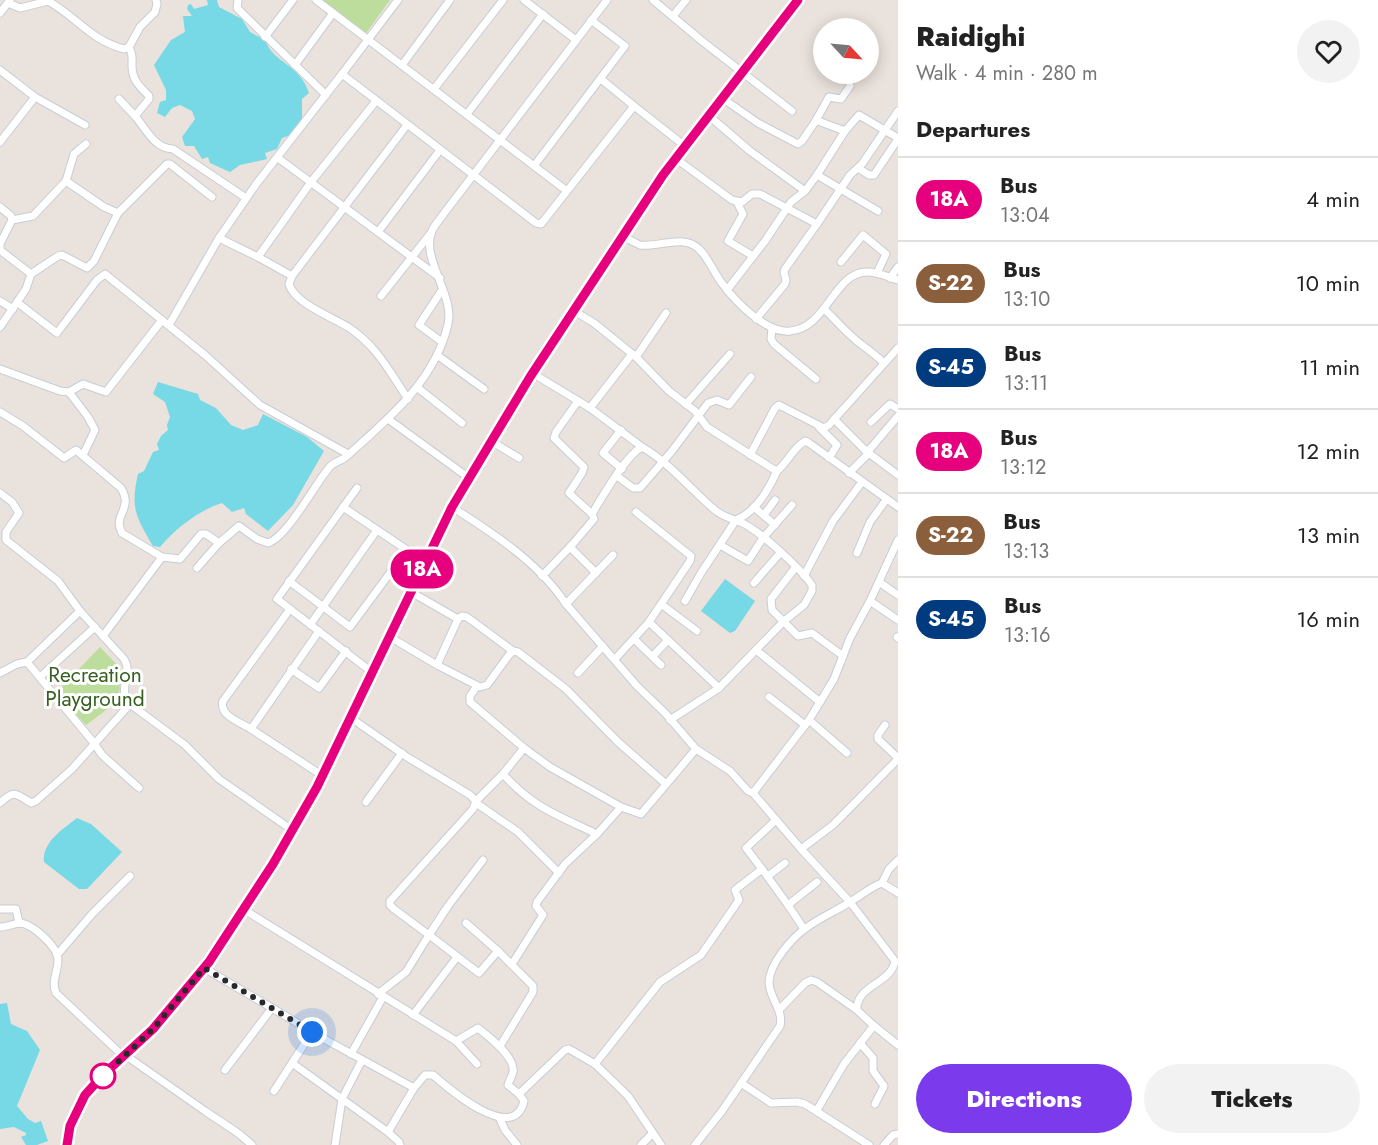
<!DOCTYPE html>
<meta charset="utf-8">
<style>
body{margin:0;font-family:Jost,sans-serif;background:#f2f2f2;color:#222;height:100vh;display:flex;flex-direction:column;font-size:22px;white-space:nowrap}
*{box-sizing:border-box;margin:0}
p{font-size:20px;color:#767676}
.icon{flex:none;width:33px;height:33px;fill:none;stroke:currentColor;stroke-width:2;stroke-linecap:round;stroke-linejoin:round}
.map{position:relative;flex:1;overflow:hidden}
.side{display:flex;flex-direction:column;background:#fff;width:480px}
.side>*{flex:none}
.badge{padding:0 12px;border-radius:20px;font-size:21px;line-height:39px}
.needle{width:39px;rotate:116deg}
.buttons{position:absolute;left:813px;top:18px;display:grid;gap:12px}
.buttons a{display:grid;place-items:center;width:66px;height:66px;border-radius:50%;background:#fff;box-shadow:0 3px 15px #0003;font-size:30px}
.you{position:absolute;width:30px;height:30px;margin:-15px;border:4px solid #fff;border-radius:50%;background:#1a73e8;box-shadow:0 0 0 9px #1a73e833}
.map>.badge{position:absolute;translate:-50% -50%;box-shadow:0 0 0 3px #fff}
h2{padding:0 18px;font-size:22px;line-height:54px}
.round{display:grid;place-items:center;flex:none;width:63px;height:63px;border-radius:32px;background:#f2f2f2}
.summary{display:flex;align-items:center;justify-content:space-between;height:102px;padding:0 18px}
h1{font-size:28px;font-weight:800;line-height:45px}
.action{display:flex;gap:12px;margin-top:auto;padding:12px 18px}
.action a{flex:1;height:69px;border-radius:36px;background:#7c3aed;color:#fff;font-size:24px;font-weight:800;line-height:69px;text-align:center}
.action a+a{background:#f2f2f2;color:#222}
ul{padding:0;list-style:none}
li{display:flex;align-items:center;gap:18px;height:84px;padding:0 18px;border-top:2px solid #e0e0e0}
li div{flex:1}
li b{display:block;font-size:22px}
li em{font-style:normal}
li .badge{min-width:66px;font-weight:700;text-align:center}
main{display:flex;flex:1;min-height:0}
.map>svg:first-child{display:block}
.green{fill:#bcdd9c}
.water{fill:#76d9e5}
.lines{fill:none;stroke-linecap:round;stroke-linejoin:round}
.minor-casing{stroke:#c7cdd6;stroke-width:9}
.major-casing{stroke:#c3c3c3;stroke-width:10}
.minor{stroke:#fff;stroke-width:7}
.major{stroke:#e6b365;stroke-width:8}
.line-casing{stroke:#fff;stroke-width:14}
.line{stroke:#e6007e;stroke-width:9}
.walk{stroke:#292929;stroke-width:6;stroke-dasharray:0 10.8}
.stop-dot{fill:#fff;stroke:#e6007e;stroke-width:3}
.labels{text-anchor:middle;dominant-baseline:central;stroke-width:6;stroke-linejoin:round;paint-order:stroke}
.park-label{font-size:21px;fill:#37601f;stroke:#fff}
</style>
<main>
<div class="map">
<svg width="898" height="1145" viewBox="0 0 898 1145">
<rect width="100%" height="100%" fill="#eae2dc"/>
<g class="green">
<path d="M 322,0 L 390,0 L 366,33 Z"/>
<path d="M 100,647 L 122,670 L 118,701 L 86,725 L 56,693 Z"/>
</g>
<g class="water">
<path d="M 207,0 L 217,0 L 219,7 L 242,19 L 250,32 L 265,40 C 274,64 299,63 309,93 L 302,99 L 302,118 L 294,134 L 282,138 L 277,149 L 265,153 L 267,159 L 240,165 L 230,172 L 210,163 L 208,157 L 202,159 L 194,146 L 185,146 L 182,137 L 195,119 L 192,111 L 180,105 L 172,108 L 165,117 L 157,113 L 160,102 L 166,100 L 166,90 L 154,65 L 171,40 L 185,32 L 183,16 L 192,16 L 187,9 L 188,5 L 191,4 L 194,9 L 208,5 Z"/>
<path d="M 158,382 L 198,394 L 200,400 L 216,408 L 231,425 L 243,430 L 258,425 L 263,414 L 307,437 L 324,451 L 293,505 L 268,531 L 246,514 L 244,508 L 232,512 L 222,503 C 199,510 175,529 160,547 L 153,546 C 136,517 130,508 138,474 L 144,471 L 153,452 L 159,450 L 157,444 L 161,436 L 168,430 L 167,425 L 170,417 L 165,402 L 153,394 Z"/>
<path d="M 725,579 L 755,601 L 735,631 L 730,633 L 701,611 Z"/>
<path d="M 77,818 L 91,824 L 122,852 L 87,889 L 79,889 L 44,862 C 42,842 63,829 77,818 Z"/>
<path d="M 7,1003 L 11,1024 L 27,1031 L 40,1050 L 17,1106 L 28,1119 L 35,1123 L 41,1121 L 48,1141 L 37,1145 L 26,1145 L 21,1137 L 26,1135 L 26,1133 L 14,1127 L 0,1129 L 0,1004 Z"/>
</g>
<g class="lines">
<defs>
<g id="minor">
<path d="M 238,0 L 237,8 L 326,95"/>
<path d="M 316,0 L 567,191"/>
<path d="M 398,0 L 342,74 L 536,223 L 541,224 L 634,106 L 685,146"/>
<path d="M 524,0 L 576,40"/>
<path d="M 653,0 L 702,41 L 792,111"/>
<path d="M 8,3 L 20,8 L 48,1 C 77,17 90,40 124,49 L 129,47 L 140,27 L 155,12 L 157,4 L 156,0"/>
<path d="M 0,13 L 10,0"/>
<path d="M 673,16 L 686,0"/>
<path d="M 265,37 L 293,0"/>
<path d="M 129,47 C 133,55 132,58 132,66 C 132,80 140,87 149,96 L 149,99 L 135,116 C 146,129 154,148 173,149 L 246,198"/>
<path d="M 295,65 L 333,13"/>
<path d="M 402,65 L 450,0"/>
<path d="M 0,70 L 35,97 L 85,125"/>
<path d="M 601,79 L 634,106"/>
<path d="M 434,89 L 503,0"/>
<path d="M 722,98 L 758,123 L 798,144 L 802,141 L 815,122 L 818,121 L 845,131 L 859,115 L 898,138"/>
<path d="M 119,99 L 135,116"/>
<path d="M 467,114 L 543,14"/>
<path d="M 708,115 L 750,151 L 805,191"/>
<path d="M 815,122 L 829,97 L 841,99 L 850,86"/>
<path d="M 0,142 L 35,97"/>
<path d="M 86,144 L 74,154 L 66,181 L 104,207 L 118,213"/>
<path d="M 278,158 L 440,278"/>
<path d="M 675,158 L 732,200 L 742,202 L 752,194 L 760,194 L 817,224 L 850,175 L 862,164 L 898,111"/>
<path d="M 534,166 L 625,46 L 591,20"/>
<path d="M 858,168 L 869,175 L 874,175 L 898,139"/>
<path d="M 817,175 L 878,211"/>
<path d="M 737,202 L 743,214 L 728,241 L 753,256"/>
<path d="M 0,207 L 11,216 L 12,220 L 0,244 L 0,250 L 31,274 L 26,289 L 0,327"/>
<path d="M 12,220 L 33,216 L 66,181"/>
<path d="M 378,232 L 440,150"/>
<path d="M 624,237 C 629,239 635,243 640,245 C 658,248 682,234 698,248 C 708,257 713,271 721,282 C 734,300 766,334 790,331 C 827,328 834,272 867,272 C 878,272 888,277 898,280"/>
<path d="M 219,238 L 257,183 L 342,74"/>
<path d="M 258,257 L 311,182 L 376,101"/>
<path d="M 841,262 L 863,235 L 886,254 L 877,273"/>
<path d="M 31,274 L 58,256 L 62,255 L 87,268 L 94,261 L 118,213 L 167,164 L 170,164 L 212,197"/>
<path d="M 292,276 L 407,125"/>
<path d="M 890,278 L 898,267"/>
<path d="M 727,290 L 765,241 L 791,202 L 805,191 L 817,175 L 845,131"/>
<path d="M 381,296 L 431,233"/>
<path d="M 0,301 L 13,309"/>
<path d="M 18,303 L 57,333 L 97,280 L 105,274 L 205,355 L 260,405 L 348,454"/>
<path d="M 824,309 C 837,321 848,335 862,345 C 870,351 877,356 884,363"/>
<path d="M 574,311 L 594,323 L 636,357 L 669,391 L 695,411 L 707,427 L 773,469 L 777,471 C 788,462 792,449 805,441 L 809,443 L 898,507"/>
<path d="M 756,319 L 785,284 L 786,280 L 784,272 L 785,269 L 817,224"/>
<path d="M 169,325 L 219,238 L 258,257 L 292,276 L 289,284 C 294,303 332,317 348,327 C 377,346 389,371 408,399"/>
<path d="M 772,328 L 771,339 L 774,344 L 816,379"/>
<path d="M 442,342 L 419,325 L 442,290"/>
<path d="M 437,355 L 484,389"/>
<path d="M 636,357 L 666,313"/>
<path d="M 0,369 L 60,391 L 69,392 L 83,384 L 106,392 L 162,320"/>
<path d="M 532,373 L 590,408 L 642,447"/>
<path d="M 418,388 L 462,423"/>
<path d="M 69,392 L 88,417 L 95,430 L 83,455"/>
<path d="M 578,401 L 556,432 L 554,438 L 584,467 L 582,473 L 569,493 L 592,514 L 594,519 L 571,546 L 572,549 L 596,573"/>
<path d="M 686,404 L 730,354"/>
<path d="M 590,408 L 632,354"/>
<path d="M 0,412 L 23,426 L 64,458 L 76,450 L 121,488 C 134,510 112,514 122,533 L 162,557 L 180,559 L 201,534 L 206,534 L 219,543 L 239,526 L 257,539 L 268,543 C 287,537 314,486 328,469 C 332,463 337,462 343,459 C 348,456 352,451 357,447 C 395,413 436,377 448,324 C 455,295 420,258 432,231 C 435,224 441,218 445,212 L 607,0"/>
<path d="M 388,419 L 469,478"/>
<path d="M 834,419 L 866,451 L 870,449 L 898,416"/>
<path d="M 871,422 L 890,404 L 898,409"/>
<path d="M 819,427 L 837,445 L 829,458"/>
<path d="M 621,430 L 603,453 L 622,469"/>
<path d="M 491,441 L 519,458"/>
<path d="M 866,451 L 898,475"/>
<path d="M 750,455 L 775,408 L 779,405 L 824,428 L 829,425 L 898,348"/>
<path d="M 849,473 L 869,453"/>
<path d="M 617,476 L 633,488 L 640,488 L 672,451 L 708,403 L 717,400 L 729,405 L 751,377"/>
<path d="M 357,488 L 277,599 L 373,673"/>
<path d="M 0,493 L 12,502 L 19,513 L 6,532 L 6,540 L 58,581 L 80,611 L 124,659 C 134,676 116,687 130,704 L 185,745 L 219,779 L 292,830"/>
<path d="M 343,507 L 425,562"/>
<path d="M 452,507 C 493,533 539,563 566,604 L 637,686 L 665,713 L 696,749 L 730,771 L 748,791 L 753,793 L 809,720 L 834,679 L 850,638 L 870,601 L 898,540"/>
<path d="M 754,507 L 775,525"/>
<path d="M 592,514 C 602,497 626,455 642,447 C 670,463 691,490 715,510 C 725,519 737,519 748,526 C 767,538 799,567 812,585 L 812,591 L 804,605 L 784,621 L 719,688 L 670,720"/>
<path d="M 764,515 L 775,500"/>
<path d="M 720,545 L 748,561 L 763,538 L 792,505"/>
<path d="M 857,553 L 870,522 L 886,500"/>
<path d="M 197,568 L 219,543"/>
<path d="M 795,568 L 771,599 L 772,610 L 798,636 L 812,633 L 843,656"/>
<path d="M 542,576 L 571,546"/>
<path d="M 804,576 L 833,521 L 862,482"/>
<path d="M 289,581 L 350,627 L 407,550"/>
<path d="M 879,582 L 898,595"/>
<path d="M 754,583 L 780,553"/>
<path d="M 411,592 L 458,619"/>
<path d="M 685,601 L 701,573 L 736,520 C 756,512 769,489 777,471"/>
<path d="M 870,601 L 898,620"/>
<path d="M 566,604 L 613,555"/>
<path d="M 661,604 L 697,631"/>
<path d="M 649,622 L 719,688"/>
<path d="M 310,625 L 377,530"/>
<path d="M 319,631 L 251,729 L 323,776"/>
<path d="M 103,636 L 162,557"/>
<path d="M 390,637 L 437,665 L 480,687 L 487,685 L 509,655 L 513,651 L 518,652 L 566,689 L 618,742 L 666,784"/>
<path d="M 897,637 L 898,638"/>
<path d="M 634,639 L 661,665"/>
<path d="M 756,650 L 820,702"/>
<path d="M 653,656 L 668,640"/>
<path d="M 615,659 L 649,622 L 690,561 L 691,556 L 636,512"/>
<path d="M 27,662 L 80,611"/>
<path d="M 437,665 L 458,619 L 462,616 L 467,617 L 513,651"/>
<path d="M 291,669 L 319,688 L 346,651 L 347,653"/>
<path d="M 0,673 L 17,664 L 27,662 L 94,743 L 102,755 L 139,788"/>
<path d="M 578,673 L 603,646"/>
<path d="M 40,677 L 95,627"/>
<path d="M 477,686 L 470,696 L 470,702 L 524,748"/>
<path d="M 769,697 L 805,725"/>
<path d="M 351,718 L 407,757 L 470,795 L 476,801 L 473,809 L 390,901 L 390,905 L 394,909 L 429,935 L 406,972 L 378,994"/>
<path d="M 809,720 L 847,753"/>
<path d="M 885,725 L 878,735 L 878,739 L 898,758"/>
<path d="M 251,729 C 240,722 219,716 223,701 L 290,609"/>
<path d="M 753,793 L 801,849 L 850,902 L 895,961 C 891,984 856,985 857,1010 L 873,1025 L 872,1028 L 844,1064 L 817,1110"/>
<path d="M 476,801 L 503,774"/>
<path d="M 366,802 L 402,753"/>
<path d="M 0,803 C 14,790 15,793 31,803 L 36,801 L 72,769 L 130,704"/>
<path d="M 476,803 L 518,832 L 559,873"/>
<path d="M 597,834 L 621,807"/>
<path d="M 801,849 L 833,825 L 898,759"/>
<path d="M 483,860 L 448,906 L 429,935 L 479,973 L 498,951 L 533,986 L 533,992 L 500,1046"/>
<path d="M 762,869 L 746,848 L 776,820"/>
<path d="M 768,876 L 785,863"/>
<path d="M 882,883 L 889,869 L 898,860"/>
<path d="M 0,909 L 16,909 L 19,923"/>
<path d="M 243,909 L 456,1041 L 478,1028 C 488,1036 516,1057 513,1072 C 512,1076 509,1081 508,1085 L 519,1094 L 565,1050 L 569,1049 L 595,1064 L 660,982 L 701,955 L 739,900 L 735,890 L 762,869 L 788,905"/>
<path d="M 466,923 L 498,951"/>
<path d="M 0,927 C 6,927 13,924 19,923 C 32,923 58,947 58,960 C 58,971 51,982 56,993 L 123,1056"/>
<path d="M 804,929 L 788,905 L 817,882"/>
<path d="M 57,955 L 92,914 L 130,876"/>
<path d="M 512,964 L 543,915 L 536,906 L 537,902 L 565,864 L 597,834 C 559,816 532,807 503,774 L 524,748 L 550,767 L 621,807 L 641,814 L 696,749"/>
<path d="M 204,968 L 328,1041 L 414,1088 L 425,1075 L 433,1075 C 449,1089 514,1145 524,1101 L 519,1094"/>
<path d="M 779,1010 L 805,983 L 811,980 L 817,982 L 857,1010"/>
<path d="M 413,1015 L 457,957"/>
<path d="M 873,1025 L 898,1045"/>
<path d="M 456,1041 L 477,1064"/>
<path d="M 860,1043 L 873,1058 L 873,1071 L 884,1086 L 875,1104"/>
<path d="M 351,1054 L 383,997"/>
<path d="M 125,1055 L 205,1111 L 238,1133 L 252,1145"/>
<path d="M 292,1063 L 388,1132 L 414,1088"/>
<path d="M 595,1064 L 628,1096 L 661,1145"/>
<path d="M 225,1070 L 272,1008"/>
<path d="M 741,1083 L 771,1103 L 797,1102 L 805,1104 L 869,1145"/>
<path d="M 274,1091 L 312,1032"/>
<path d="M 500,1119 L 505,1130 L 517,1145"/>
<path d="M 388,1132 L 399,1142 L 400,1145"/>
<path d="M 335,1145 L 342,1099 L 362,1060"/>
<path d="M 641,1145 L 652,1134"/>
<path d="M 695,1145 L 722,1111 L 780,1026 C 784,1010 769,998 769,982 C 770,963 791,939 806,928 C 819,918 836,911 850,902 C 861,896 870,887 882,883 L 898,893"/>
<path d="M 884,1145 L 893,1135 L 898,1134"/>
</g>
<path id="major" d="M 67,1145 L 70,1126 L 85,1095 L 104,1074 L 153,1029 L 209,962 L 273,864 L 317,787 L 452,507 L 530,377 L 663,175 L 798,0"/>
</defs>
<use href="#minor" class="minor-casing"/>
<use href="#major" class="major-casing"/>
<use href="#minor" class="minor"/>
<use href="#major" class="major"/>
</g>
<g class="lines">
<defs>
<path id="line" d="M 67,1145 L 70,1126 L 85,1095 L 104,1074 L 153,1029 L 209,962 L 273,864 L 317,787 L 452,507 L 530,377 L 663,175 L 798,0"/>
</defs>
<use href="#line" class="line-casing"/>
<use href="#line" class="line"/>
<path class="walk" d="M 103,1076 L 153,1029 L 204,968 L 312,1032"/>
</g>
<circle class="stop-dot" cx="103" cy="1076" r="12"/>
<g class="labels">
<g class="park-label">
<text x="95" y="675">Recreation<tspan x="95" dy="24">Playground</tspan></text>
</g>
</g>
</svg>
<div class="buttons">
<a><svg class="needle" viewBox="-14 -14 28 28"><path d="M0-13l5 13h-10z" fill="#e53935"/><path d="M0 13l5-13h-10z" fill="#767676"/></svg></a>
</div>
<div class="you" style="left:312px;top:1032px"></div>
<b class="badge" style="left:422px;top:569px;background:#e6007e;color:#fff">18A</b>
</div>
<section class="side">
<div class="summary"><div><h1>Raidighi</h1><p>Walk · 4 min · 280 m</p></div><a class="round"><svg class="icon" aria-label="heart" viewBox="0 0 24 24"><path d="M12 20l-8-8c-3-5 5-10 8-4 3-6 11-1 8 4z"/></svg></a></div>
<h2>Departures</h2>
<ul>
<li><span class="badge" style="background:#e6007e;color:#fff">18A</span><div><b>Bus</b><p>13:04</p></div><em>4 min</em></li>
<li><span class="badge" style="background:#8b5e3c;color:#fff">S-22</span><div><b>Bus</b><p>13:10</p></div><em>10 min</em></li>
<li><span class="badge" style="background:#003b80;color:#fff">S-45</span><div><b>Bus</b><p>13:11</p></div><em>11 min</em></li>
<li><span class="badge" style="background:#e6007e;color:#fff">18A</span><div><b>Bus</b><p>13:12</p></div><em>12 min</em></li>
<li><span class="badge" style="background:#8b5e3c;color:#fff">S-22</span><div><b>Bus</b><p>13:13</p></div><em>13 min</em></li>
<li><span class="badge" style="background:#003b80;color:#fff">S-45</span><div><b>Bus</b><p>13:16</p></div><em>16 min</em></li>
</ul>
<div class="action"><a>Directions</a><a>Tickets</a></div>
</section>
</main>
